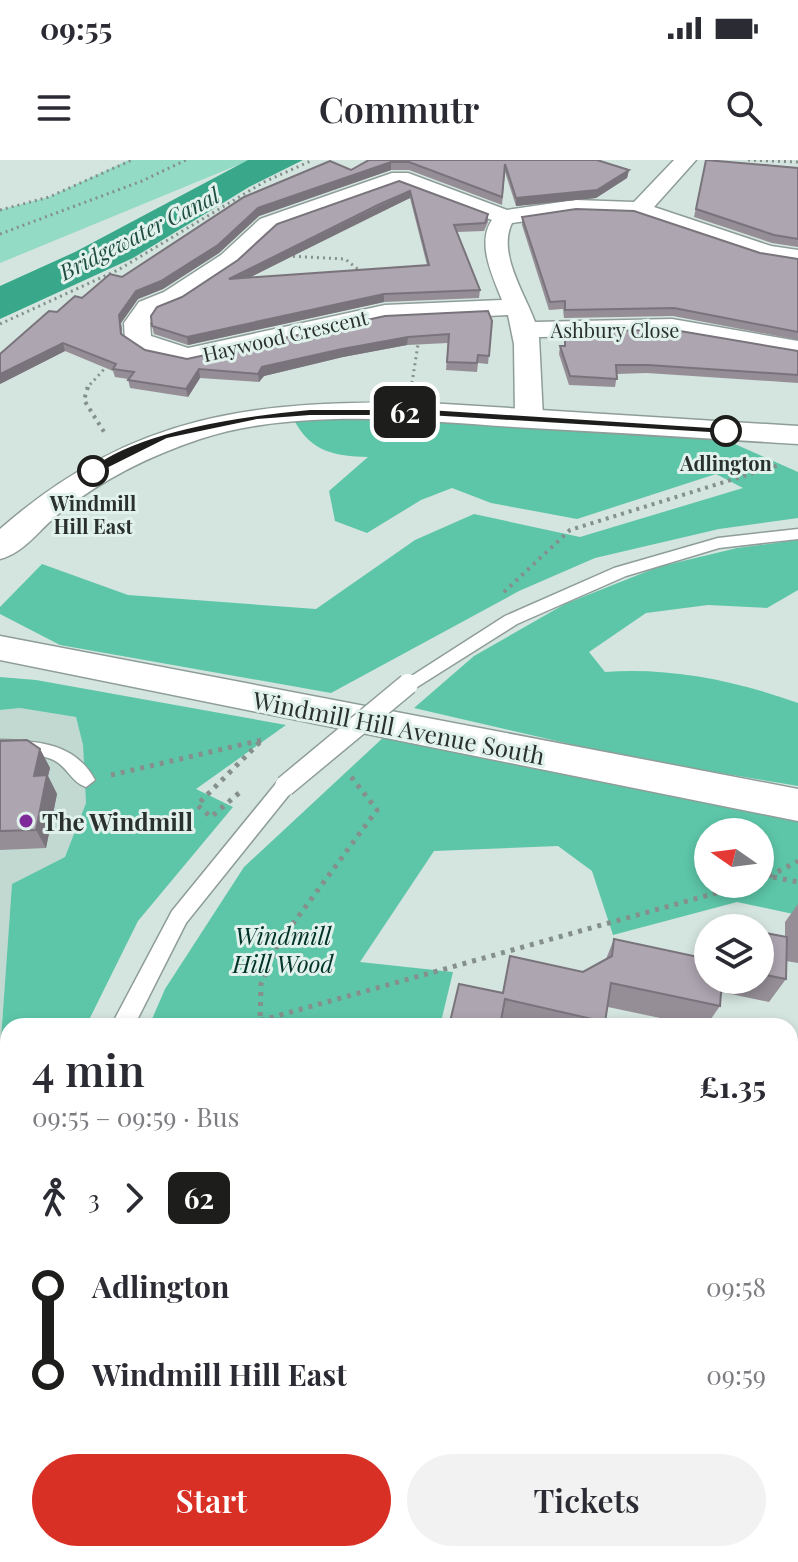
<!DOCTYPE html>
<meta charset="utf-8">
<style>
body{margin:0;font-family:"Playfair Display",serif;background:#f2f2f3;color:#2b2b33;height:100vh;display:flex;flex-direction:column;font-size:30px;white-space:nowrap}
*{box-sizing:border-box;margin:0}
p{font-size:26px;color:#7c7c81}
.icon{flex:none;width:44px;height:44px;fill:none;stroke:currentColor;stroke-width:2;stroke-linecap:round;stroke-linejoin:round}
.map{position:relative;flex:1;overflow:hidden}
.sheet{position:absolute;left:0px;top:858px;width:798px;height:544px;display:flex;flex-direction:column;background:#fff;border-radius:24px 24px 0 0;box-shadow:0 4px 12px #0003}
.sheet>*{flex:none}
.badge{padding:0 16px;border-radius:12px;font-size:28px;line-height:52px}
.needle{width:52px;rotate:284deg}
.buttons{position:absolute;left:694px;top:658px;display:grid;gap:16px}
.buttons a{display:grid;place-items:center;width:80px;height:80px;border-radius:50%;background:#fff;box-shadow:0 4px 12px #0003;font-size:40px}
.map>.badge{position:absolute;translate:-50% -50%;box-shadow:0 0 0 4px #fff}
.legs{display:flex;align-items:center;gap:12px;height:88px;padding:0 32px;font-size:26px}
.legs p{margin-inline-start:auto}
.overview{display:flex;align-items:center;justify-content:space-between;height:136px;padding:0 32px}
h1{font-size:44px;font-weight:600;line-height:60px}
.cta{display:flex;gap:16px;margin-top:auto;padding:16px 32px}
.cta a{flex:1;height:92px;border-radius:48px;background:#d93025;color:#fff;font-size:32px;font-weight:600;line-height:92px;text-align:center}
.cta a+a{background:#f2f2f3;color:#2b2b33}
ul{padding:0 32px;list-style:none}
li{display:flex;align-items:center;gap:28px;height:88px;font-size:30px}
li i{display:grid;place-items:center;width:12px;height:100%;margin:0 10px;background:currentColor}
li i::after{content:'';width:20px;height:20px;margin:-10px;border:6px solid;border-radius:50%;background:#fff}
li p{margin-inline-start:auto}
li:first-child i{background:linear-gradient(#0000 50%,currentColor 0)}
li:last-child i{background:linear-gradient(currentColor 50%,#0000 0)}
.status{display:flex;justify-content:space-between;align-items:center;height:56px;padding:0 40px;background:#fff;direction:ltr}
.status svg{height:22px;fill:currentColor}
header{display:flex;justify-content:space-between;align-items:center;height:104px;padding:0 32px;background:#fff;font-size:36px;font-weight:600}
.map>svg:first-child{display:block}
.built{fill:#c1d9d0}
.green{fill:#93dbc4}
.forest{fill:#5dc6a8;fill-rule:evenodd}
.water{fill:#39a78a}
.lines{fill:none;stroke-linecap:round;stroke-linejoin:round}
.service-casing{stroke:#8e9d98;stroke-width:3}
.minor-casing{stroke:#8e9d98;stroke-width:3}
.tertiary-casing{stroke:#8e9d98;stroke-width:3}
.path-far3{stroke:#85908c;stroke-width:3;stroke-dasharray:2 4;stroke-linecap:butt}
.path-far2{stroke:#85908c;stroke-width:4;stroke-dasharray:3 5;stroke-linecap:butt}
.path-far1{stroke:#85908c;stroke-width:5;stroke-dasharray:4 6;stroke-linecap:butt}
.path{stroke:#85908c;stroke-width:6;stroke-dasharray:5 8;stroke-linecap:butt}
.service{fill:#fff;fill-rule:evenodd}
.minor{fill:#fff;fill-rule:evenodd}
.tertiary{fill:#fff;fill-rule:evenodd}
.service-bridge-casing{stroke:#8e9d98;stroke-width:23;stroke-linecap:butt}
.service-bridge{stroke:#fff;stroke-width:20}
.wall{fill:#958e97;fill-rule:evenodd}
.shaded-wall{fill:#79747b}
.building{fill:#ada5b0;stroke:#79747b;stroke-width:2;fill-rule:evenodd}
.line-1{fill:#1d1d1b;stroke:#fff;stroke-width:2}
.stop-1-dot{fill:#fff;stroke:#1d1d1b;stroke-width:4}
.poi-dot{fill:#7e2a9a;stroke:#e1f1ec;stroke-width:3}
.labels{text-anchor:middle;dominant-baseline:central;stroke-width:6;stroke-linejoin:round;paint-order:stroke}
.far-street-label{font-size:20px;fill:#2a302e;stroke:#e1f1ec}
.far-stop-label{font-size:20px;font-weight:bold;fill:#2a302e;stroke:#e1f1ec}
.far-water-label{font-size:22px;font-style:italic;fill:#1f4d40;stroke:#e1f1ec}
.street-label{font-size:24px;fill:#2a302e;stroke:#e1f1ec}
.poi-label{font-size:24px;font-weight:bold;fill:#2a302e;stroke:#e1f1ec;text-anchor:start}
.park-label{font-size:24px;font-style:italic;fill:#003227;stroke:#e1f1ec}
</style>
<div class="status"><b>09:55</b><svg viewBox="0 0 49 12"><path d="M0 12V9h3v3zM5 12V6h3v6zM10 12V3h3v9zM15 12V0h3v12zM26 1h20v11H26zM47 4h2v5h-2z"/></svg></div>
<header><svg class="icon" aria-label="menu" viewBox="0 0 24 24"><path d="M4 6h16M4 12h16M4 18h16"/></svg>Commutr<svg class="icon" aria-label="search" viewBox="0 0 24 24"><circle cx="10" cy="10" r="6"/><path d="M15 15l6 6"/></svg></header>
<div class="map">
<svg width="798" height="1402" viewBox="0 0 798 1402">
<rect width="100%" height="100%" fill="#d4e4de"/>
<g class="built">
<path d="M 20,548 L 76,557 L 83,585 L 86,643 L 65,697 L 12,724 L 0,893 L 0,550 Z"/>
<path d="M 790,1020 L 798,1022 L 798,1402 L 297,1402 L 298,1394 L 790,1394 Z"/>
</g>
<path class="green" d="M 129,0 L 250,0 L 0,103 L 0,50 L 49,37 Z"/>
<g class="forest">
<path d="M 389,257 L 717,276 L 798,312 L 798,358 L 719,369 L 595,398 L 519,431 L 331,533 L 60,485 L 0,454 L 0,447 L 42,404 L 128,435 L 316,449 L 415,380 L 474,354 L 580,377 L 743,328 L 716,314 L 577,359 L 491,343 L 452,328 L 421,340 L 367,373 L 335,361 L 329,331 L 368,297 C 334,296 311,292 294,260 Z"/>
<path d="M 798,380 L 798,430 L 767,448 L 708,445 L 646,453 L 589,492 L 605,512 C 669,507 738,521 798,543 L 798,626 L 635,599 L 414,548 L 474,496 L 565,444 L 658,407 L 737,388 Z"/>
<path d="M 0,517 L 36,520 L 286,565 L 196,629 L 233,647 L 138,761 L 86,866 L 8,866 L 8,1014 L 0,1027 L 0,893 L 12,724 L 65,697 L 86,643 L 83,585 L 76,557 L 20,548 L 0,550 Z"/>
<path d="M 386,575 L 798,652 L 798,755 L 737,742 L 613,775 L 592,711 L 558,686 L 434,691 L 360,802 L 453,812 L 440,866 L 149,866 L 165,829 L 244,707 ZM 708,672 L 760,672 L 760,724 L 708,724 Z"/>
<path d="M 8,1264 L 8,1394 L 397,1394 L 400,1402 L 0,1402 L 0,1280 Z"/>
</g>
<path class="water" d="M 248,0 L 303,0 L 249,27 L 133,98 L 0,159 L 0,126 L 75,92 Z"/>
<g class="lines">
<defs>
<g id="service">
<path d="M 798,369 L 798,379 L 719,388 L 626,416 L 517,464 L 414,529 L 408,530 L 399,524 L 505,456 L 614,408 L 718,378 Z"/>
<path d="M 0,580 C 38,581 75,583 95,620 L 86,627 C 73,623 68,609 57,602 C 42,592 17,595 0,594 Z"/>
<path d="M 285,618 L 292,621 L 294,626 L 292,631 L 186,763 L 134,866 L 111,866 L 172,751 L 278,621 Z"/>
<path d="M 8,1064 L 8,1102 L 0,1106 L 0,1068 Z"/>
<path d="M 8,1133 L 8,1173 L 0,1176 L 0,1136 Z"/>
</g>
<g id="minor">
<path d="M 674,0 L 696,0 L 654,47 L 771,86 L 798,90 L 798,104 L 759,98 L 638,56 L 575,54 L 512,63 C 497,93 525,134 535,162 L 672,159 L 798,181 L 798,197 L 672,175 L 539,177 L 543,258 L 539,264 L 519,264 L 515,258 L 514,184 L 508,155 L 385,161 L 188,204 L 149,196 L 125,180 L 124,163 L 139,142 L 164,132 L 221,95 L 260,59 L 392,13 L 408,13 L 507,50 L 575,40 L 634,42 ZM 399,25 L 492,60 C 476,83 493,117 502,140 L 385,145 L 188,188 L 151,176 L 150,163 L 157,152 L 182,142 L 237,105 L 276,69 Z"/>
<path d="M 0,476 L 798,629 L 798,661 L 0,500 Z"/>
<path d="M 790,946 L 798,948 L 798,994 L 790,992 Z"/>
</g>
<path id="tertiary" d="M 428,243 L 798,266 L 798,284 C 703,278 608,272 514,267 C 415,260 295,248 200,279 C 149,296 103,319 61,352 C 41,367 25,393 0,399 L 0,369 C 134,252 257,240 428,243 Z"/>
</defs>
<use href="#service" class="service-casing"/>
<use href="#minor" class="minor-casing"/>
<use href="#tertiary" class="tertiary-casing"/>
<g class="path-far3">
<path d="M 748,0 L 798,2"/>
<path d="M 0,50 L 49,37 L 132,0"/>
<path d="M 0,74 L 142,21 L 186,0"/>
<path d="M 287,96 L 345,99 L 364,114"/>
<path d="M 0,164 L 118,110 L 264,22 L 313,0"/>
<path d="M 412,223 L 419,178"/>
<path d="M 86,229 L 108,205"/>
</g>
<g class="path-far2">
<path d="M 88,227 L 84,240 L 106,275"/>
<path d="M 504,432 L 570,370 L 779,305"/>
</g>
<g class="path-far1">
<path d="M 111,615 L 262,580"/>
<path d="M 239,633 L 211,657 L 197,645 L 261,581"/>
<path d="M 773,717 L 798,722"/>
<path d="M 760,721 L 798,701"/>
<path d="M 241,866 L 748,724"/>
<path d="M 260,866 L 261,824 L 278,784 L 377,650 L 349,614"/>
</g>
<g class="path">
<path d="M 0,919 L 8,918"/>
<path d="M 0,1309 L 8,1292"/>
</g>
<use href="#service" class="service"/>
<use href="#minor" class="minor"/>
<use href="#tertiary" class="tertiary"/>
<defs>
<path id="service-bridge" d="M 285,626 L 408,524"/>
</defs>
<use href="#service-bridge" class="service-bridge-casing"/>
<use href="#service-bridge" class="service-bridge"/>
</g>
<g class="wall">
<path d="M 369,0 L 629,10 L 627,18 L 596,38 L 516,46 L 505,12 L 502,45 L 409,10 L 391,10 L 259,56 L 219,93 L 163,129 L 138,139 L 121,163 L 122,175 L 145,190 L 187,199 L 492,161 L 488,204 L 478,203 L 477,212 L 446,210 L 448,183 L 407,185 L 343,197 L 264,216 L 259,222 L 200,218 L 188,237 L 130,228 L 128,219 L 115,217 L 113,211 L 65,191 L 0,224 L 57,152 L 122,117 L 351,10 Z"/>
<path d="M 706,0 L 798,8 L 798,87 L 772,83 L 694,57 Z"/>
<path d="M 399,21 L 488,54 L 488,62 L 484,71 L 457,72 L 480,130 L 479,138 L 384,142 L 188,185 L 154,174 L 152,166 L 182,137 ZM 410,38 L 427,105 L 249,118 L 380,52 Z"/>
<path d="M 522,57 L 798,99 L 798,180 L 673,156 L 564,158 L 563,149 L 549,150 L 522,65 Z"/>
<path d="M 565,171 L 798,191 L 798,223 L 647,213 L 617,214 L 615,227 L 569,225 L 559,194 L 560,186 L 564,186 Z"/>
<path d="M 0,581 L 40,589 L 50,608 L 48,616 L 57,634 L 46,688 L 0,690 Z"/>
<path d="M 798,744 L 798,803 L 786,801 L 786,819 L 769,842 L 721,832 L 720,846 L 706,866 L 698,866 L 608,847 L 604,866 L 521,866 L 501,861 L 503,833 L 510,796 L 583,812 L 606,799 L 614,779 L 708,820 L 760,820 L 760,772 L 785,777 L 785,762 Z"/>
<path d="M 790,1065 L 798,1075 L 798,1288 L 790,1276 Z"/>
</g>
<g class="shaded-wall">
<path d="M 391,2 L 391,10 L 259,56 L 219,93 L 163,129 L 138,139 L 121,163 L 123,182 L 119,155 L 136,131 L 258,48 Z"/>
<path d="M 629,10 L 627,18 L 596,38 L 516,46 L 516,38 Z"/>
<path d="M 410,31 L 410,38 L 230,127 L 229,119 Z"/>
<path d="M 384,134 L 384,142 L 188,185 L 187,177 Z"/>
<path d="M 408,177 L 407,185 L 343,197 L 264,216 L 259,222 L 258,214 L 262,207 L 342,189 Z"/>
<path d="M 63,183 L 65,191 L 0,224 L 0,214 Z"/>
<path d="M 199,209 L 200,218 L 188,237 L 186,229 Z"/>
<path d="M 40,589 L 50,608 L 48,616 L 57,634 L 46,688 L 36,670 L 34,616 Z"/>
</g>
<g class="building">
<path d="M 369,0 L 597,0 L 629,10 L 597,30 L 516,38 L 505,4 L 502,37 L 409,2 L 391,2 L 258,48 L 218,85 L 161,121 L 136,131 L 119,155 L 121,174 L 145,190 L 187,199 L 385,156 L 488,151 L 492,161 L 489,196 L 478,195 L 477,203 L 447,202 L 449,174 L 408,177 L 342,189 L 262,207 L 258,214 L 199,209 L 186,229 L 128,220 L 134,212 L 113,209 L 116,204 L 63,183 L 0,214 L 0,194 L 49,151 L 57,152 L 75,136 L 82,138 L 110,114 L 122,117 L 244,37 L 330,1 L 351,10 Z"/>
<path d="M 706,0 L 798,8 L 798,79 L 774,75 L 696,49 Z"/>
<path d="M 399,21 L 488,54 L 485,63 L 454,65 L 480,130 L 384,134 L 187,177 L 152,166 L 151,156 L 157,147 L 182,137 L 238,100 L 277,64 ZM 410,31 L 429,105 L 229,119 L 380,44 Z"/>
<path d="M 576,49 L 634,51 L 760,93 L 798,99 L 798,172 L 674,148 L 565,150 L 565,141 L 550,142 L 522,57 Z"/>
<path d="M 674,170 L 798,191 L 798,215 L 648,205 L 616,205 L 617,219 L 570,216 L 560,186 L 565,186 L 565,171 Z"/>
<path d="M 27,580 L 40,589 L 34,616 L 47,615 L 36,670 L 0,671 L 0,581 Z"/>
<path d="M 726,765 L 742,768 L 725,768 Z"/>
<path d="M 760,772 L 787,777 L 786,819 L 760,814 Z"/>
<path d="M 614,779 L 698,797 L 708,791 L 708,820 L 722,820 L 720,846 L 611,823 L 605,862 L 505,839 L 500,866 L 449,866 L 459,824 L 503,833 L 510,796 L 583,812 L 612,796 Z"/>
<path d="M 790,1065 L 798,1075 L 798,1263 L 790,1252 Z"/>
</g>
<path class="line-1" d="M 310,249 L 428,249 L 726,268 L 732,271 L 726,274 L 428,256 L 310,256 L 257,260 L 167,279 L 97,314 L 87,311 C 136,269 247,255 310,249 Z"/>
<g class="stop-1-dot">
<circle cx="726" cy="271" r="14"/>
<circle cx="93" cy="311" r="14"/>
</g>
<circle class="poi-dot" cx="26" cy="661" r="8"/>
<g class="labels">
<g class="far-street-label">
<text x="615" y="169">Ashbury Close</text>
<text transform="translate(285 175) rotate(-13)">Haywood Crescent</text>
</g>
<g class="far-stop-label">
<text x="726" y="302">Adlington</text>
<text x="93" y="342">Windmill<tspan x="93" dy="23">Hill East</tspan></text>
</g>
<g class="far-water-label">
<text transform="translate(139 73) rotate(-27)">Bridgewater Canal</text>
</g>
<g class="street-label">
<text transform="translate(399 567) rotate(11)">Windmill Hill Avenue South</text>
</g>
<g class="poi-label">
<text x="42" y="661">The Windmill</text>
</g>
<g class="park-label">
<text x="283" y="775">Windmill<tspan x="283" dy="28">Hill Wood</tspan></text>
</g>
</g>
</svg>
<div class="buttons">
<a><svg class="needle" viewBox="-14 -14 28 28"><path d="M0-13l5 13h-10z" fill="#e53935"/><path d="M0 13l5-13h-10z" fill="#7c7c81"/></svg></a>
<a><svg class="icon" aria-label="layers" viewBox="0 0 24 24"><path d="M12 4l9 5-9 5-9-5zM3 14l9 5 9-5"/></svg></a>
</div>
<b class="badge" style="left:405px;top:252px;background:#1d1d1b;color:#fff">62</b>
<section class="sheet">
<div class="overview"><div><h1>4 min</h1><p>09:55 – 09:59 · Bus</p></div><b>£1.35</b></div>
<div class="legs"><svg class="icon" aria-label="walk" viewBox="0 0 24 24"><circle cx="13" cy="4" r="2"/><path d="M13 8l-2 6 4 7M11 14l-3 7M7 12l3-4h3l4 4"/></svg>3<svg class="icon" aria-label="forward" viewBox="0 0 24 24"><path d="M9 5l7 7-7 7"/></svg><b class="badge" style="background:#1d1d1b;color:#fff">62</b></div>
<ul>
<li><i style="color:#1d1d1b"></i><b>Adlington</b><p>09:58</p></li>
<li><i style="color:#1d1d1b"></i><b>Windmill Hill East</b><p>09:59</p></li>
</ul>
<div class="cta"><a>Start</a><a>Tickets</a></div>
</section>
</div>
